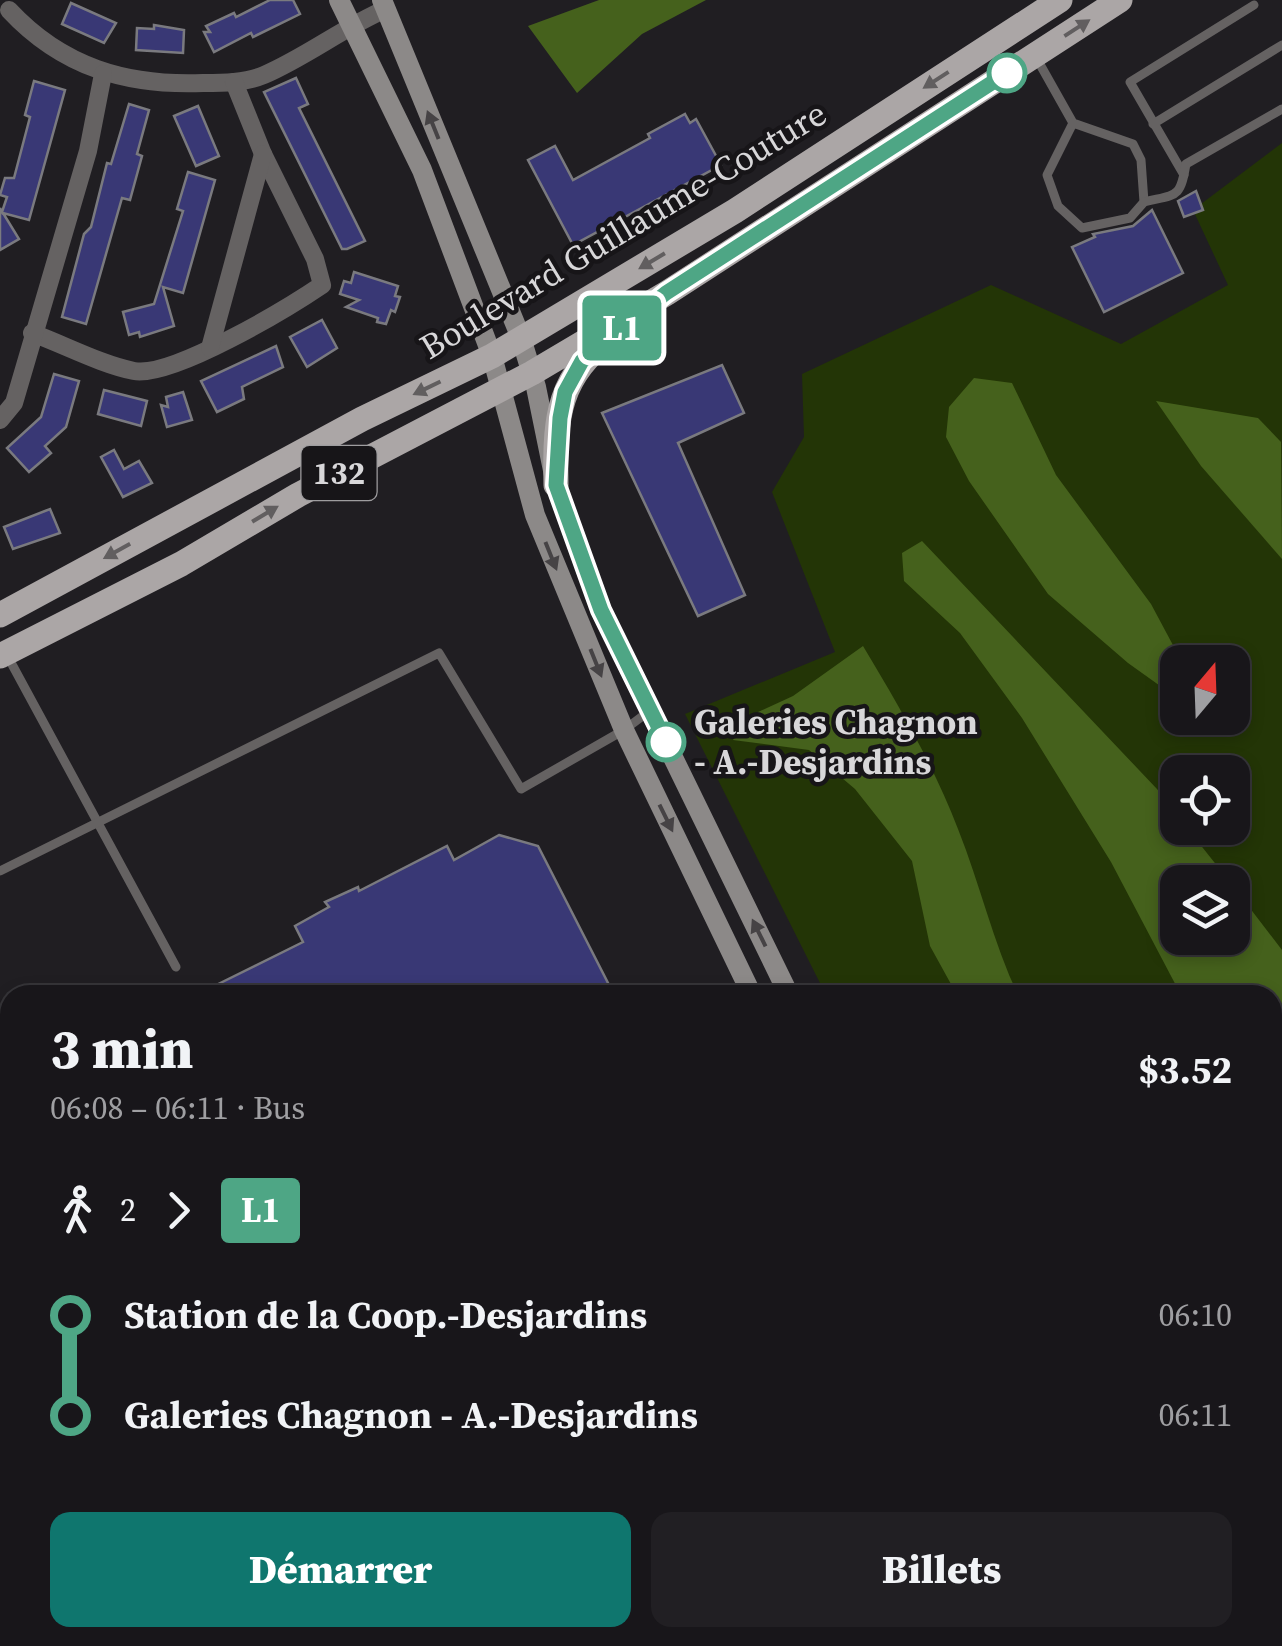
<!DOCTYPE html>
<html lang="fr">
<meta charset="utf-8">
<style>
body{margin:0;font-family:"Source Serif 4",serif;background:#211f23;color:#f1f3f6;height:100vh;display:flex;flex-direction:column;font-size:38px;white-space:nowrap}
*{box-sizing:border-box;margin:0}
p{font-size:32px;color:#9f9fa2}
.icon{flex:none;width:55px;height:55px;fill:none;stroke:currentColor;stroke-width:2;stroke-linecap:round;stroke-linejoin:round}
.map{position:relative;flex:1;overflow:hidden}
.side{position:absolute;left:0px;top:985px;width:1282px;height:662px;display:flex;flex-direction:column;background:#18161a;border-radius:30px 30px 0 0;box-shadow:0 5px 15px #0003,0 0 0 2px #363539}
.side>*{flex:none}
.badge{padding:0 20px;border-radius:8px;font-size:35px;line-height:65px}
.needle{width:65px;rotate:19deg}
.tools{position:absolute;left:1160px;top:645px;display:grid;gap:20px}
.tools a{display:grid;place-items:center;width:90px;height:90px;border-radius:20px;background:#18161a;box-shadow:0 5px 15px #0003,0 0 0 2px #363539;font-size:50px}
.map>.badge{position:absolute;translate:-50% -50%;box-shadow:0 0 0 5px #fff}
.legs{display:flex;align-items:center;gap:15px;height:110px;padding:0 50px;font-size:32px}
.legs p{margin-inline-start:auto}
.headline{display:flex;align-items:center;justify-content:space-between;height:170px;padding:0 50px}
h1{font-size:55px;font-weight:800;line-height:75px}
.cta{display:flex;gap:20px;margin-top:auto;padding:20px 50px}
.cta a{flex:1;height:115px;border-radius:20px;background:#0f766e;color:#fff;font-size:40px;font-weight:800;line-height:115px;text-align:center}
.cta a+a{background:#211f23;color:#f1f3f6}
ul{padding:0 50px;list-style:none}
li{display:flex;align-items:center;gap:35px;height:100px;font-size:38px}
li i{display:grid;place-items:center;width:15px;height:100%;margin:0 12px;background:currentColor}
li i::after{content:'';width:25px;height:25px;margin:-12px;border:8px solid;border-radius:50%;background:#18161a}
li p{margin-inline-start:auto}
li:first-child i{background:linear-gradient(#0000 50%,currentColor 0)}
li:last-child i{background:linear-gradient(currentColor 50%,#0000 0)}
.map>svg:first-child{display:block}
.green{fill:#233506;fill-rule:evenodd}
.forest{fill:#45611c}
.building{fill:#393875;stroke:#7a7a7f;stroke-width:2.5}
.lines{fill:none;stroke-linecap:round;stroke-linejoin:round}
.service{stroke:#656262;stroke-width:9}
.minor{stroke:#656262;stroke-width:18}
.secondary{stroke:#8c8988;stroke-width:20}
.primary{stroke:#aba6a6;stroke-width:25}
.oneway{fill:#615e5f}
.oneway2{fill:#464345}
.line-1-casing{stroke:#fff;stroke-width:22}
.line-1{stroke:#4ea685;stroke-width:15}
.stop-1-dot{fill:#fff;stroke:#4ea685;stroke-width:5}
.labels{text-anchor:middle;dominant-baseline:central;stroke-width:9;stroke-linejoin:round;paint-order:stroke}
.shield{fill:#171518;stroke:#9e9d9f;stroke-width:2.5}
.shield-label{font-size:32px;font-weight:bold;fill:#d8d7d9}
.street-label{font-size:35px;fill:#d8d7d9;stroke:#171518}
.stop-label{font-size:35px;font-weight:bold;fill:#d8d7d9;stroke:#171518;text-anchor:start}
</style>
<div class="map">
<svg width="1282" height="1646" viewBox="0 0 1282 1646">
<rect width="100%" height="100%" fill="#201e22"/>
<path class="green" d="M 1282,143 L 1282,1646 L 1134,1646 L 1129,1638 L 1272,1638 L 1272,995 L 826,995 L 685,714 L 835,652 L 772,492 L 804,437 L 802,374 L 991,285 L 1121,344 L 1228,285 L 1193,210 ZM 1178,662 L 1232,662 L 1232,718 L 1178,718 ZM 1178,772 L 1232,772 L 1232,828 L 1178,828 ZM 1178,882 L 1232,882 L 1232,938 L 1178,938 Z"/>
<g class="forest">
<path d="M 599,0 L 706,0 L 642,34 L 577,93 L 528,26 Z"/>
<path d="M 974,378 L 1012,383 L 1056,475 L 1151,604 L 1182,662 L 1178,662 L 1177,698 L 1128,663 L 1048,594 L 969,481 L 946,437 L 949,407 Z"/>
<path d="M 1156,401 L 1258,418 L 1281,442 L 1282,559 L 1201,466 Z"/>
<path d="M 922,541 L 1157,789 L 1177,815 L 1178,828 L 1187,828 L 1230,882 L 1178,882 L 1178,938 L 1232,938 L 1233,886 L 1282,950 L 1282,1245 L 1272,1217 L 1272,995 L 1181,995 L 1111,862 L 1022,718 L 960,633 L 904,581 L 902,553 Z"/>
<path d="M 863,646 C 899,706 933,764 958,829 C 980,884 993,942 1018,995 L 957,995 L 930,946 L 912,861 L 855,789 L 809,750 L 733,740 L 745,718 L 793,696 Z"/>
<path d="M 1273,1438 L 1282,1470 L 1282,1610 L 1273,1590 Z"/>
</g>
<g class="building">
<path d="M 270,0 L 293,0 L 300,14 L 253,37 L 251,33 L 214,52 L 204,32 L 210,32 L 206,26 L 234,13 L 236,17 Z"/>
<path d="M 71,3 L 116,23 L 104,43 L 62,24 Z"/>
<path d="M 154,25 L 184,30 L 183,53 L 136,50 L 137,28 L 154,29 Z"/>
<path d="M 296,78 L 308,104 L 299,108 L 365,241 L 347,249 L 342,249 L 264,92 Z"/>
<path d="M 34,81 L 65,90 L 29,220 L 3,213 L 19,239 L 0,250 L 0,208 L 2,212 L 7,197 L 0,195 L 5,178 L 14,178 L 30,117 L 25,115 Z"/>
<path d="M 129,104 L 149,110 L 137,154 L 142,156 L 130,200 L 122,198 L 86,324 L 62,317 L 84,234 L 91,227 L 107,163 L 111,164 Z"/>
<path d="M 198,106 L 219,156 L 196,166 L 174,116 Z"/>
<path d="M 685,114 L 690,123 L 696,119 L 721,165 L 573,245 L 528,160 L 555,146 L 573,180 L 650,138 L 648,134 Z"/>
<path d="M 188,172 L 215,180 L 183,293 L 163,287 L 174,326 L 140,337 L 139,332 L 129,335 L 123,312 L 154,304 L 183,211 L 177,209 Z"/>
<path d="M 1196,191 L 1203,210 L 1184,217 L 1178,201 Z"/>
<path d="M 1152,210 L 1183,273 L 1104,312 L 1072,247 L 1095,237 L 1093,234 L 1133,226 Z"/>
<path d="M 354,272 L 398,286 L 395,296 L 400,297 L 395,312 L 391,310 L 386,324 L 377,322 L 378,318 L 346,307 L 359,300 L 340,294 L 344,281 L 351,283 Z"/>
<path d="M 322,320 L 337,348 L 307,367 L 290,337 Z"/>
<path d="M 276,346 L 283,367 L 242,387 L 244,399 L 217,412 L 201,381 Z"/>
<path d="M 722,365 L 744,413 L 678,443 L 745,595 L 698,616 L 602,413 Z"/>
<path d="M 54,374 L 79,381 L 66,427 L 45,446 L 51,453 L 29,472 L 7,448 L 41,417 Z"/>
<path d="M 104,390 L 147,401 L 141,426 L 98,414 Z"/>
<path d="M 183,392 L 192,420 L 167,427 L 161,405 L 168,407 L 166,397 Z"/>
<path d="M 114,450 L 124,469 L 139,461 L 152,483 L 123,497 L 101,457 Z"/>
<path d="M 50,509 L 60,533 L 13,549 L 4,527 Z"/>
<path d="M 499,835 L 538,846 L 609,985 L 588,995 L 196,995 L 303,942 L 295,926 L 329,907 L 325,902 L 358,887 L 359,891 L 447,846 L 454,860 Z"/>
</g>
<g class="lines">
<g class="service">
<path d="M 1037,59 L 1073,123 L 1133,144 L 1141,160 L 1144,202 L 1130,218 L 1082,228 L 1058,206 L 1047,175 L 1073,123"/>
<path d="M 1153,124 L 1282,45"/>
<path d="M 1184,175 L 1130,82 L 1254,5"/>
<path d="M 1144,202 C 1177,194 1180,199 1186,164 L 1282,109"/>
<path d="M 8,657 L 176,967"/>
<path d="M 0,871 L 439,653 L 521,789 L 624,730 L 648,712"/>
<path d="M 959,1638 L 963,1646"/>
<path d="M 653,1646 L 670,1638"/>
<path d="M 792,1646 L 809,1638"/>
<path d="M 845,1646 L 861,1638"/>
</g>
<g class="minor">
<path d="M 9,10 C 62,67 126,86 203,83 C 223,83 245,83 264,75 C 306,57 344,27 386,9"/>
<path d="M 32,333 C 65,345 100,364 134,371 C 172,378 288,308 322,285 L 315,259 L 263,154 L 234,82"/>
<path d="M 210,348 L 263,154"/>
<path d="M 0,420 L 14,403 L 88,151 L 103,74"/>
<path d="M 0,1631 L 10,1626"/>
<path d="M 403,1638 L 407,1646"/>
</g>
<g class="secondary">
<path d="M 339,0 L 422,170 L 492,356 L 535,515 L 624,730 L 752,995"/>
<path d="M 382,0 L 521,338 L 536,387 L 556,485 L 601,610 L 789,995"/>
<path d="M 1064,1638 L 1069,1646"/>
<path d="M 1103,1638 L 1108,1646"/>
</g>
<g class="primary">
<path d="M 556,485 C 555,429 555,382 602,345"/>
<path d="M 0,615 L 362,419 L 492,356 L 735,211 L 1060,0"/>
<path d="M 0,656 L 181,564 L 298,495 L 532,373 L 667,293 L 1120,0"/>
</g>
</g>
<defs><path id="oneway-solid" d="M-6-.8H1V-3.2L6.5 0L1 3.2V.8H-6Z" transform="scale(2.5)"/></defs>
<g class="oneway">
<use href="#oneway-solid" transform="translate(1077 28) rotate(-33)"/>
<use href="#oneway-solid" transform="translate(936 80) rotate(147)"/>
<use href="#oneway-solid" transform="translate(652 261) rotate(149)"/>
<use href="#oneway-solid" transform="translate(427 388) rotate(154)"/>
<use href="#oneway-solid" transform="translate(265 514) rotate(-31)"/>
<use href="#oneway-solid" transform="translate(117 551) rotate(151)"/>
</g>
<g class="oneway2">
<use href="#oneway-solid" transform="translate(433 125) rotate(-112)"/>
<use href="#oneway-solid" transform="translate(551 556) rotate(68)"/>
<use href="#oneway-solid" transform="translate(596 663) rotate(68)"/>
<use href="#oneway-solid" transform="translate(666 818) rotate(64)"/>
<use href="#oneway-solid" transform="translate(759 933) rotate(-116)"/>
</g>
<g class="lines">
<defs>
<path id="line-1" d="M 666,742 L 601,610 L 556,485 L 560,418 L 565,392 L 582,361 L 666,293 L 1007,73"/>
</defs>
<use href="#line-1" class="line-1-casing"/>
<use href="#line-1" class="line-1"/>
</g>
<g class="stop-1-dot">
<circle cx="1007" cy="73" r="18"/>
<circle cx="666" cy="742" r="18"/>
</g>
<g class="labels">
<rect class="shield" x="301.5" y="446" width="75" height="54" rx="8"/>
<g class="shield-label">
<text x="339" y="473">132</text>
</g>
<g class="street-label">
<text transform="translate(623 230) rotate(-31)">Boulevard Guillaume-Couture</text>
</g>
<g class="stop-label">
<text x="694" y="722">Galeries Chagnon<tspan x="694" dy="40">- A.-Desjardins</tspan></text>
</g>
</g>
</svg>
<div class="tools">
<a><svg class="needle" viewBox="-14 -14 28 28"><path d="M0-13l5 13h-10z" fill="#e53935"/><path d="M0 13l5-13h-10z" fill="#9f9fa2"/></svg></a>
<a><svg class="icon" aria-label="locate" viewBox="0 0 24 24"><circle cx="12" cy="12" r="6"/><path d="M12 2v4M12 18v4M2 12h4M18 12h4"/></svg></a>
<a><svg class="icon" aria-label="layers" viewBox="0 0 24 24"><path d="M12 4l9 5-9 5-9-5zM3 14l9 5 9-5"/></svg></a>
</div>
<b class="badge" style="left:622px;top:328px;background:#4ea685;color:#fff">L1</b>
<section class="side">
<div class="headline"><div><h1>3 min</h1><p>06:08 – 06:11 · Bus</p></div><b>$3.52</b></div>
<div class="legs"><svg class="icon" aria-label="walk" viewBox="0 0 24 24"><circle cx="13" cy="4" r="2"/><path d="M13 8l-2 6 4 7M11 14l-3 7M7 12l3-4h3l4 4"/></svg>2<svg class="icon" aria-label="forward" viewBox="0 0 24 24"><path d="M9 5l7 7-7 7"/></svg><b class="badge" style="background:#4ea685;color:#fff">L1</b></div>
<ul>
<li><i style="color:#4ea685"></i><b>Station de la Coop.-Desjardins</b><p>06:10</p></li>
<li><i style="color:#4ea685"></i><b>Galeries Chagnon - A.-Desjardins</b><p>06:11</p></li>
</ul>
<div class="cta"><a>Démarrer</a><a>Billets</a></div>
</section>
</div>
